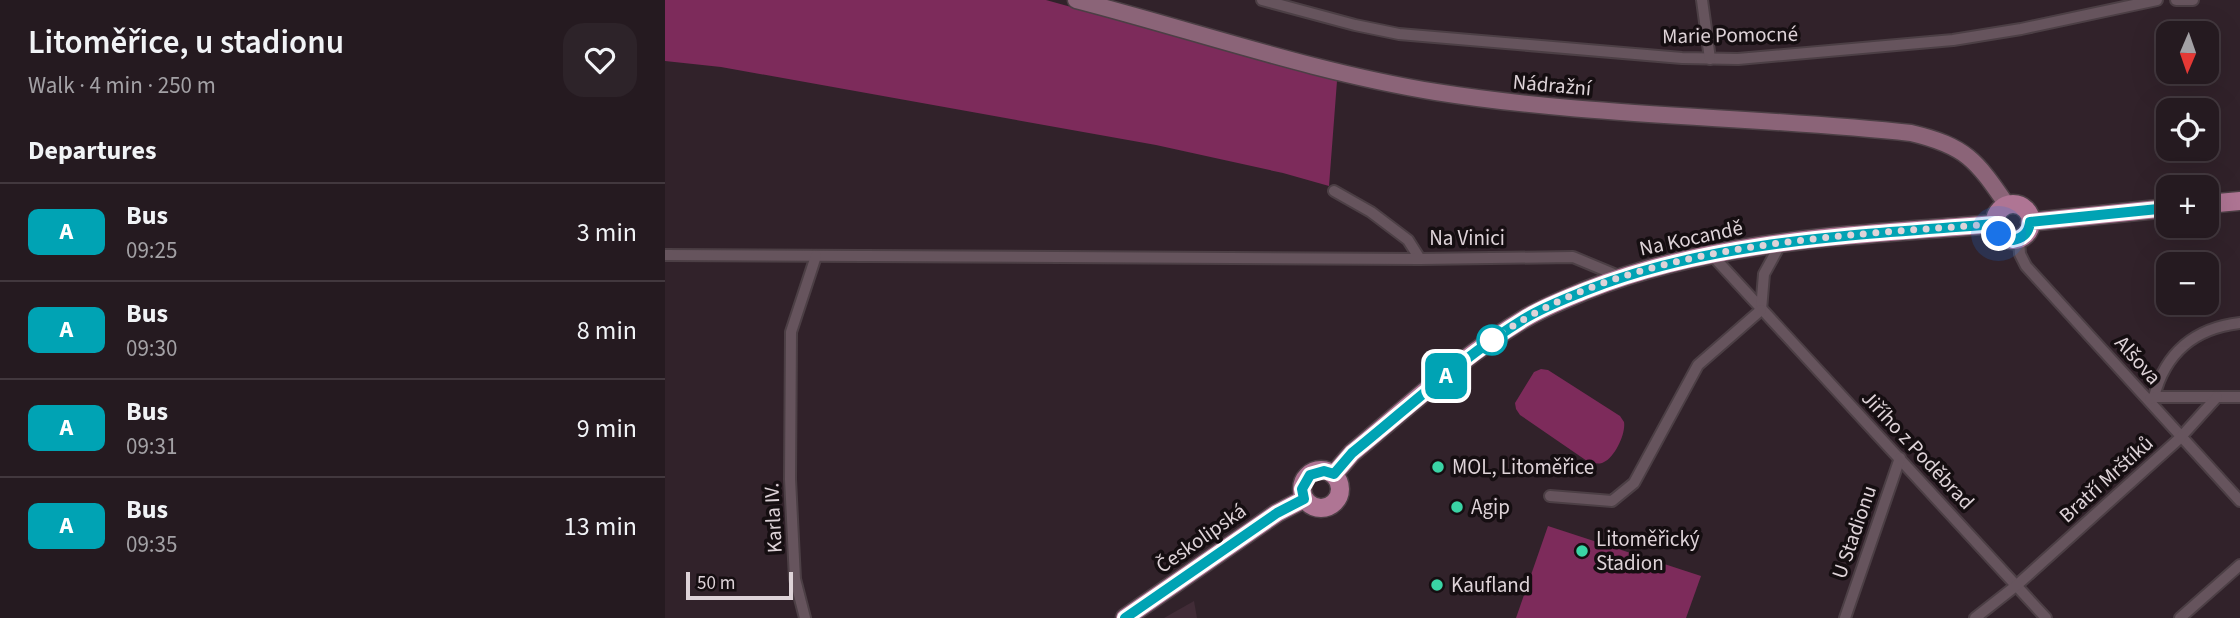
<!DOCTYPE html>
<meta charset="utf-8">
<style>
body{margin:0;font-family:"Source Sans 3",sans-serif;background:#2d2329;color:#f1f3f6;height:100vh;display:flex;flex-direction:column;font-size:26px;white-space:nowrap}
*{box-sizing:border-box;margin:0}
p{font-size:23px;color:#a3a1a5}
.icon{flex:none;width:38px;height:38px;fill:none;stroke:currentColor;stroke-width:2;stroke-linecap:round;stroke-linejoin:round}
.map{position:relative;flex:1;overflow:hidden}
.sheet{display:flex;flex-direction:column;background:#251a20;width:665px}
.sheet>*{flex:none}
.badge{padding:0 14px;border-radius:10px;font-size:24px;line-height:46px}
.needle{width:46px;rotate:182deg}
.buttons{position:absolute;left:1491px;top:21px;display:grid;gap:14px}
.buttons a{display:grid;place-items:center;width:63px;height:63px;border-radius:14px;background:#251a20;box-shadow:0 7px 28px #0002,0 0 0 2px #42383e;font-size:35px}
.scale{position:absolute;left:21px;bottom:18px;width:107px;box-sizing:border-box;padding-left:7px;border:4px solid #ded3d8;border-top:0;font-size:19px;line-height:24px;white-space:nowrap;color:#ded3d8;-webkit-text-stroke:5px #150e11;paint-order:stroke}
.you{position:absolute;width:35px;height:35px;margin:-18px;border:5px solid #fff;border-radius:50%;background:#1a73e8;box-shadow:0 0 0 10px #1a73e833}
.map>.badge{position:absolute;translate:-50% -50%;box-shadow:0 0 0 4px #fff}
h2{padding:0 28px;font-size:26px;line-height:63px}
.round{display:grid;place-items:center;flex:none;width:74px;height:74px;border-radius:21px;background:#2d2329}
.summary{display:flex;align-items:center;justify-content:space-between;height:119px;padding:0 28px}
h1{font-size:33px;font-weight:600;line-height:52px}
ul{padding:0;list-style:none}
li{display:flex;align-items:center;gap:21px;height:98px;padding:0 28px;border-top:2px solid #42383e}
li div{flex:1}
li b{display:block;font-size:26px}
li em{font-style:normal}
li .badge{min-width:77px;font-weight:700;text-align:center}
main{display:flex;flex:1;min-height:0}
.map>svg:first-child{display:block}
.built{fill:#412c37}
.green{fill:#7d2b5b}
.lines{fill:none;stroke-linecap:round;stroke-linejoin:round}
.minor-casing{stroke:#4c3f45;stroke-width:14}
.secondary-casing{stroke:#4c3f45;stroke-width:19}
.primary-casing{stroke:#4c3f45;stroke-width:21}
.minor{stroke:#66545d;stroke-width:10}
.secondary{stroke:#8b6478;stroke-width:16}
.primary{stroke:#af7594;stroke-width:18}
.line-casing{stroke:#fff;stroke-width:16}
.line{stroke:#00a3b4;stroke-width:10}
.walk{stroke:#ded3d8;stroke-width:7;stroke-dasharray:0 12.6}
.stop-dot{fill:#fff;stroke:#00a3b4;stroke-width:3.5}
.poi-dot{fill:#3ad4a5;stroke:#150e11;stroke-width:2.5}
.labels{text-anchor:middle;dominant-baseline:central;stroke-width:7;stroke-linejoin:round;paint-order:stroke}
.street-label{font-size:21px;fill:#ded3d8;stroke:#150e11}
.poi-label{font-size:21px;fill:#ded3d8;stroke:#150e11;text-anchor:start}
</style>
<main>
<section class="sheet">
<div class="summary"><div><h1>Litoměřice, u stadionu</h1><p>Walk · 4 min · 250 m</p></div><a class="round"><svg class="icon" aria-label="heart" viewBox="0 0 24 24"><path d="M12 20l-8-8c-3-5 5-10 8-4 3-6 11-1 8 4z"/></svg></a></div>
<h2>Departures</h2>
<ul>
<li><span class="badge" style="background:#00a3b4;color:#fff">A</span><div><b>Bus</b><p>09:25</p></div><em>3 min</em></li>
<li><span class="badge" style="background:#00a3b4;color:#fff">A</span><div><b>Bus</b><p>09:30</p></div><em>8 min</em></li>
<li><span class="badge" style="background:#00a3b4;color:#fff">A</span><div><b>Bus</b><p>09:31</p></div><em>9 min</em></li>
<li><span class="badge" style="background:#00a3b4;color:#fff">A</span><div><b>Bus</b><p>09:35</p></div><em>13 min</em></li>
</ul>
</section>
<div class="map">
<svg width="1575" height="618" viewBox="0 0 1575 618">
<rect width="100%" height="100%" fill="#31222a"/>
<path class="built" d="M 529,601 L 532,618 L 499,618 Z"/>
<g class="green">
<path d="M 0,0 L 381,0 L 672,81 L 664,186 L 618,173 L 491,145 L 56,67 L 0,61 Z"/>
<path d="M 876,369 L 883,370 L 955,416 L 959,422 C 961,433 950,457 939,462 C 934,465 928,463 922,461 L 855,415 L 851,409 L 850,403 L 869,372 Z"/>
<path d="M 883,526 L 1036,576 L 1021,618 L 851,618 Z"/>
</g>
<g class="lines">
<defs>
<g id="minor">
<path d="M 597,0 L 690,25 L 734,34 L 1017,58 L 1073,59 L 1288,40 L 1356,29 L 1492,0"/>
<path d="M 1037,0 L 1045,59"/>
<path d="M 1511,0 L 1528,0"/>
<path d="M 669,191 L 706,212 L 743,240 L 755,259"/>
<path d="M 1354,239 L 1355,254 L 1361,266 L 1575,501"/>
<path d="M 0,255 L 755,259 L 908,257 L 956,277"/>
<path d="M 1047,255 L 1381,618"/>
<path d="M 1096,310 L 1099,274 L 1116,243"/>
<path d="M 1489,397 C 1500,353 1530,328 1575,323"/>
<path d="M 1485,399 L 1489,397 L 1575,397"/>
<path d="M 885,496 L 947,501 L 969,483 L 1033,365 L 1096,310"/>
<path d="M 140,618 L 130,579 L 125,479 L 126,332 L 151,256"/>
<path d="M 1180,618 L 1235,458"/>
<path d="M 1310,618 L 1352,585 L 1515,438 L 1552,397"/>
<path d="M 1515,618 L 1575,565"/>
</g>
<path id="secondary" d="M 411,0 C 531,31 648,72 771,92 C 928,117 1088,116 1246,133 C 1301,146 1311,160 1342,205"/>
<g id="primary">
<path d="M 1542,204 L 1575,201"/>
<circle cx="1348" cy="222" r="18"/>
<path d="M 1365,222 L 1503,208"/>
<circle cx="656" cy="489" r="19"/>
<path d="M 669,474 L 687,453 C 743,407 797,356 859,319 C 879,307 900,299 922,290 C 1050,239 1193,235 1330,224"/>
<path d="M 460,618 L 612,513 L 639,499"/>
</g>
</defs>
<use href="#minor" class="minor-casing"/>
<use href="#secondary" class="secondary-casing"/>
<use href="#primary" class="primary-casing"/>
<use href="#minor" class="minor"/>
<use href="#secondary" class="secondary"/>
<use href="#primary" class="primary"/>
</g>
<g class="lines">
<defs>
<path id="line" d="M 460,618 L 612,513 L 639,499 L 637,489 L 645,475 L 659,471 L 669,474 L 687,453 C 743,408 797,357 859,319 C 878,307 900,299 922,290 C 1049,240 1194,235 1330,224 L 1334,234 L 1348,240 C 1359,238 1364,232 1365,222 L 1503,208"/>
</defs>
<use href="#line" class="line-casing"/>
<use href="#line" class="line"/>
<path class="walk" d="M 827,340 C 961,243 1169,236 1330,224 L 1334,234"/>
</g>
<circle class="stop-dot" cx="827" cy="340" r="14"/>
<g class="poi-dot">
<circle cx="773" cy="467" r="7"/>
<circle cx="792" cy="507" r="7"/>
<circle cx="917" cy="551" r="7"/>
<circle cx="772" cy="585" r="7"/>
</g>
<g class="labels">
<g class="street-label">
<text transform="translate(1065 35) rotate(-1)">Marie Pomocné</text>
<text transform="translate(887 85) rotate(5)">Nádražní</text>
<text x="802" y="238">Na Vinici</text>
<text transform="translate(1026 238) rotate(-12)">Na Kocandě</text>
<text transform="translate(1473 360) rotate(48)">Alšova</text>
<text transform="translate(1253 450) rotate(47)">Jiřího z Poděbrad</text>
<text transform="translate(1441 479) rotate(-42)">Bratří Mrštíků</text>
<text transform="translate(108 518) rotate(-93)">Karla IV.</text>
<text transform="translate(1189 532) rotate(-71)">U Stadionu</text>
<text transform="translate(536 538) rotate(-35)">Českolipská</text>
</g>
<g class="poi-label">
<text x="787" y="467">MOL, Litoměřice</text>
<text x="806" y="507">Agip</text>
<text x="931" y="539">Litoměřický<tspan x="931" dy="24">Stadion</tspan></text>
<text x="786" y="585">Kaufland</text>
</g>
</g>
</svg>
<div class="buttons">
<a><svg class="needle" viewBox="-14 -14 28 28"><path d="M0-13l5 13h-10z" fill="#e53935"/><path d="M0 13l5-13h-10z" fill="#a3a1a5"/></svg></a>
<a><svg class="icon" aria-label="locate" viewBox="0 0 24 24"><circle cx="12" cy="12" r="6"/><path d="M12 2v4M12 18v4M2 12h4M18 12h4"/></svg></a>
<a>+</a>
<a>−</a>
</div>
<div class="scale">50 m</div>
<div class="you" style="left:1334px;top:234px"></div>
<b class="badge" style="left:781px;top:376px;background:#00a3b4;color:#fff">A</b>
</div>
</main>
